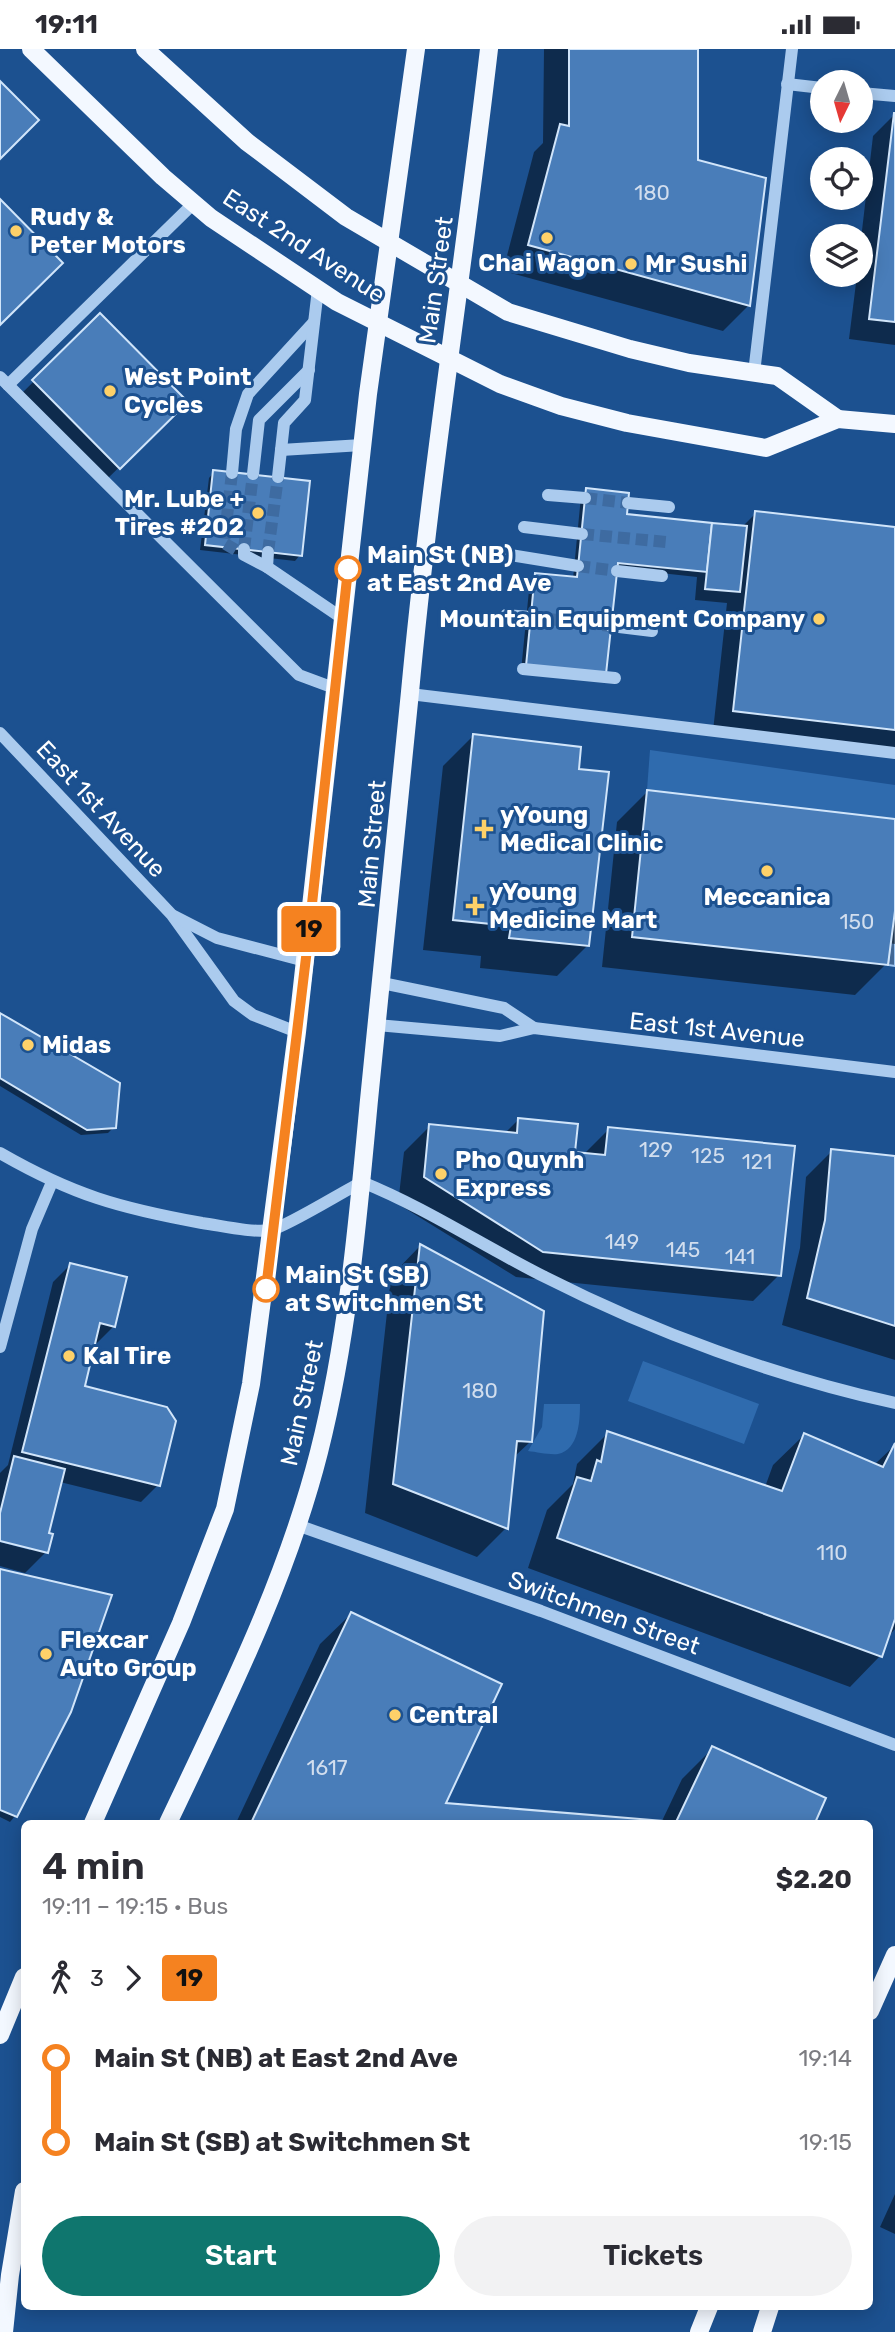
<!DOCTYPE html>
<meta charset="utf-8">
<style>
body{margin:0;font-family:Rubik,sans-serif;background:#f2f2f3;color:#2b2b33;height:100vh;display:flex;flex-direction:column;font-size:26px;white-space:nowrap}
*{box-sizing:border-box;margin:0}
p{font-size:23px;color:#7c7c81}
.icon{flex:none;width:38px;height:38px;fill:none;stroke:currentColor;stroke-width:2;stroke-linecap:round;stroke-linejoin:round}
.map{position:relative;flex:1;overflow:hidden}
.details{position:absolute;left:21px;top:1771px;width:852px;height:490px;display:flex;flex-direction:column;background:#fff;border-radius:10px;box-shadow:0 4px 18px #0003}
.details>*{flex:none}
.badge{padding:0 14px;border-radius:5px;font-size:24px;line-height:46px}
.needle{width:46px;rotate:185deg}
.tools{position:absolute;left:810px;top:21px;display:grid;gap:14px}
.tools a{display:grid;place-items:center;width:63px;height:63px;border-radius:50%;background:#fff;box-shadow:0 4px 18px #0003;font-size:35px}
.map>.badge{position:absolute;translate:-50% -50%;box-shadow:0 0 0 4px #fff}
.legs{display:flex;align-items:center;gap:10px;height:77px;padding:0 21px;font-size:23px}
.legs p{margin-inline-start:auto}
.summary{display:flex;align-items:center;justify-content:space-between;height:119px;padding:0 21px}
h1{font-size:38px;font-weight:600;line-height:52px}
.action{display:flex;gap:14px;margin-top:auto;padding:14px 21px}
.action a{flex:1;height:80px;border-radius:42px;background:#0f766e;color:#fff;font-size:28px;font-weight:600;line-height:80px;text-align:center}
.action a+a{background:#f2f2f3;color:#2b2b33}
ul{padding:0 21px;list-style:none}
li{display:flex;align-items:center;gap:24px;height:84px;font-size:26px}
li i{display:grid;place-items:center;width:10px;height:100%;margin:0 9px;background:currentColor}
li i::after{content:'';width:18px;height:18px;margin:-9px;border:5px solid;border-radius:50%;background:#fff}
li p{margin-inline-start:auto}
li:first-child i{background:linear-gradient(#0000 50%,currentColor 0)}
li:last-child i{background:linear-gradient(currentColor 50%,#0000 0)}
.status{display:flex;justify-content:space-between;align-items:center;height:49px;padding:0 35px;background:#fff;direction:ltr}
.status svg{height:19px;fill:currentColor}
.map>svg:first-child{display:block}
.green{fill:#2f6bae}
.water{fill:#416795;stroke:#9fc6f0;stroke-width:2}
.shadow{fill:#0007}
.building{fill:#497db9;stroke:#d1e5fa;stroke-width:2}
.lines{fill:none;stroke-linecap:round;stroke-linejoin:round}
.minor-tunnel{stroke:#3e6ba1;stroke-width:12;stroke-dasharray:12 6;stroke-linecap:butt}
.minor{stroke:#abcbee;stroke-width:12}
.major{stroke:#f3f8ff;stroke-width:18}
.line-1-casing{stroke:#fff;stroke-width:16}
.line-1{stroke:#f58220;stroke-width:10}
.poi-dot{fill:#fed169;stroke:#1c5190;stroke-width:2.5}
.stop-1-dot{fill:#fff;stroke:#f58220;stroke-width:3.5}
.labels{text-anchor:middle;dominant-baseline:central;stroke-width:6;stroke-linejoin:round;paint-order:stroke}
.number-label{font-size:21px;fill:#d2deee}
.poi-label{font-size:24px;font-weight:bold;fill:#fff;stroke:#1c5190;text-anchor:start}
.street-label{font-size:24px;fill:#fff;stroke:#1c5190}
.stop-label{font-size:24px;font-weight:bold;fill:#fff;stroke:#1c5190;text-anchor:start}
</style>
<div class="status"><b>19:11</b><svg viewBox="0 0 49 12"><path d="M0 12V9h3v3zM5 12V6h3v6zM10 12V3h3v9zM15 12V0h3v12zM26 1h20v11H26zM47 4h2v5h-2z"/></svg></div>
<div class="map">
<svg width="895" height="2283" viewBox="0 0 895 2283">
<rect width="100%" height="100%" fill="#1c5190"/>
<g class="green">
<path d="M 650,701 L 895,736 L 895,770 L 647,741 Z"/>
<path d="M 643,1312 L 759,1355 L 744,1395 L 628,1352 Z"/>
<path d="M 544,1355 L 580,1355 C 580,1371 579,1401 558,1405 C 549,1406 537,1403 528,1402 L 542,1378 Z"/>
</g>
<path class="water" d="M 895,846 L 895,917 L 888,916 Z"/>
<g class="shadow">
<path d="M 544,0 L 697,0 L 696,113 L 749,256 L 723,282 L 503,222 L 534,103 L 543,94 Z"/>
<path d="M 894,66 L 895,66 L 895,296 L 849,290 L 857,226 L 861,226 L 861,190 L 873,87 Z"/>
<path d="M 100,267 L 186,353 L 102,435 L 17,349 Z"/>
<path d="M 214,423 L 300,506 L 295,512 L 200,501 L 209,429 Z"/>
<path d="M 587,441 L 625,466 L 742,478 L 756,464 L 895,480 L 895,703 L 713,682 L 727,554 L 695,551 L 697,528 L 615,519 L 521,622 L 530,531 L 536,526 L 573,530 L 581,447 Z"/>
<path d="M 474,686 L 577,722 L 588,896 L 557,927 L 480,919 L 481,907 L 423,901 L 443,717 Z"/>
<path d="M 648,742 L 895,772 L 895,895 L 888,894 L 886,915 L 855,946 L 602,918 L 617,773 Z"/>
<path d="M 0,966 L 114,1078 L 108,1084 L 81,1086 L 0,1037 Z"/>
<path d="M 519,1070 L 573,1105 L 583,1106 L 609,1080 L 779,1226 L 753,1252 L 516,1228 L 398,1155 L 404,1103 L 430,1077 L 505,1084 Z"/>
<path d="M 832,1102 L 895,1108 L 895,1311 L 782,1276 L 800,1199 L 806,1128 Z"/>
<path d="M 420,1197 L 530,1393 L 514,1408 L 506,1479 L 477,1508 L 365,1464 L 391,1227 Z"/>
<path d="M 70,1216 L 114,1277 L 97,1294 L 93,1293 L 83,1338 L 158,1436 L 141,1453 L 60,1433 L 47,1485 L 46,1503 L 25,1524 L 0,1517 L 0,1493 L 30,1501 L 30,1498 L 0,1490 L 0,1424 L 8,1416 L 53,1233 Z"/>
<path d="M 608,1384 L 765,1438 L 773,1416 L 804,1386 L 874,1416 L 895,1396 L 895,1580 L 887,1589 L 880,1607 L 850,1638 L 528,1519 L 547,1461 L 573,1435 L 577,1415 Z"/>
<path d="M 0,1522 L 15,1767 L 10,1773 L 0,1768 Z"/>
<path d="M 351,1565 L 443,1756 L 661,1774 L 682,1730 L 713,1699 L 824,1750 L 813,1774 L 236,1774 L 320,1595 Z"/>
<path d="M 895,2145 L 895,2185 L 880,2178 Z"/>
</g>
<g class="building">
<path d="M 569,0 L 698,0 L 698,111 L 766,129 L 750,257 L 528,196 L 560,75 L 569,77 Z"/>
<path d="M 0,32 L 39,71 L 0,110 Z"/>
<path d="M 894,64 L 895,64 L 895,273 L 869,270 Z"/>
<path d="M 0,150 L 63,214 L 0,276 Z"/>
<path d="M 100,264 L 188,353 L 120,420 L 32,331 Z"/>
<path d="M 213,421 L 310,432 L 302,507 L 205,496 Z"/>
<path d="M 586,439 L 629,444 L 627,465 L 712,474 L 707,523 L 618,514 L 606,625 L 526,617 L 535,524 L 577,528 Z"/>
<path d="M 755,462 L 895,478 L 895,681 L 733,662 Z"/>
<path d="M 712,474 L 747,477 L 740,543 L 705,540 Z"/>
<path d="M 473,685 L 581,698 L 579,720 L 609,723 L 589,897 L 509,889 L 511,877 L 453,871 Z"/>
<path d="M 647,741 L 895,770 L 895,862 L 888,916 L 632,888 Z"/>
<path d="M 0,964 L 120,1034 L 116,1079 L 87,1081 L 0,1029 Z"/>
<path d="M 518,1069 L 578,1075 L 575,1103 L 605,1106 L 608,1078 L 795,1097 L 781,1227 L 543,1203 L 424,1128 L 429,1075 L 517,1084 Z"/>
<path d="M 831,1100 L 895,1107 L 895,1277 L 807,1249 L 825,1171 Z"/>
<path d="M 420,1195 L 544,1262 L 532,1393 L 517,1392 L 508,1480 L 393,1435 Z"/>
<path d="M 70,1214 L 127,1228 L 115,1278 L 100,1274 L 85,1337 L 167,1358 L 176,1372 L 160,1437 L 22,1403 Z"/>
<path d="M 607,1382 L 782,1442 L 804,1384 L 883,1418 L 895,1394 L 895,1570 L 882,1608 L 557,1489 L 577,1428 L 591,1432 L 597,1411 L 601,1413 Z"/>
<path d="M 14,1407 L 65,1420 L 49,1484 L 53,1485 L 48,1504 L 0,1492 L 0,1464 Z"/>
<path d="M 0,1520 L 112,1546 L 71,1663 L 17,1768 L 0,1761 Z"/>
<path d="M 351,1563 L 502,1635 L 446,1754 L 676,1773 L 712,1697 L 826,1749 L 815,1774 L 251,1774 Z"/>
</g>
<g class="lines">
<g class="minor-tunnel">
<path d="M 232,424 L 224,494 L 244,506"/>
<path d="M 585,449 L 628,454"/>
<path d="M 582,485 L 666,493"/>
<path d="M 244,500 L 253,425"/>
<path d="M 268,503 L 278,428"/>
<path d="M 578,517 L 617,522"/>
<path d="M 531,568 L 611,577"/>
</g>
<g class="minor">
<path d="M 787,35 L 822,39"/>
<path d="M 861,44 L 895,47"/>
<path d="M 754,324 L 792,0"/>
<path d="M 0,328 L 299,626 L 334,639"/>
<path d="M 8,336 L 194,154"/>
<path d="M 281,401 L 362,396"/>
<path d="M 232,424 L 236,380 L 248,345 L 314,273"/>
<path d="M 253,425 L 259,371 L 309,321"/>
<path d="M 278,428 L 284,374 L 305,351 L 318,240"/>
<path d="M 548,446 L 585,449"/>
<path d="M 628,454 L 669,458"/>
<path d="M 524,478 L 582,485"/>
<path d="M 244,500 L 244,506 L 267,518"/>
<path d="M 268,503 L 267,518 L 342,569"/>
<path d="M 504,505 L 578,517"/>
<path d="M 617,522 L 662,527"/>
<path d="M 506,566 L 531,568"/>
<path d="M 611,577 L 652,582"/>
<path d="M 523,620 L 615,629"/>
<path d="M 410,645 L 895,704"/>
<path d="M 0,684 L 172,866 L 234,952 L 253,966 L 297,983"/>
<path d="M 174,867 L 217,889 L 305,912"/>
<path d="M 382,934 L 504,959 L 534,979"/>
<path d="M 377,976 L 500,987 L 534,979 L 895,1023"/>
<path d="M 0,1104 C 73,1146 119,1159 202,1174 C 223,1177 251,1184 271,1181 C 286,1178 344,1142 362,1133 C 426,1159 483,1197 545,1228 C 653,1283 777,1328 895,1354"/>
<path d="M 0,1298 L 32,1180 L 52,1133"/>
<path d="M 297,1476 L 541,1562 L 895,1696"/>
</g>
<g class="major">
<path d="M 31,0 L 163,128 L 211,169 L 337,253 L 500,335 L 561,357 L 627,374 L 766,399 L 838,370 L 895,375"/>
<path d="M 145,0 L 247,93 L 346,168 L 508,263 L 630,300 L 689,314 L 777,327 L 838,370"/>
<path d="M 93,1774 L 181,1574 L 225,1460 L 251,1335 L 297,983 L 368,345 L 416,0"/>
<path d="M 168,1774 C 225,1654 286,1533 319,1403 C 348,1288 358,1169 369,1051 C 382,915 397,779 410,643 C 430,428 464,215 489,0"/>
<path d="M 870,1962 L 895,1906"/>
<path d="M 0,1986 L 24,1928"/>
<path d="M 4,2283 L 10,2226 L 24,2142"/>
<path d="M 699,2283 L 709,2258"/>
<path d="M 762,2283 L 770,2258"/>
</g>
</g>
<g class="lines">
<defs>
<path id="line-1" d="M 266,1240 L 308,892 L 348,520"/>
</defs>
<use href="#line-1" class="line-1-casing"/>
<use href="#line-1" class="line-1"/>
</g>
<g class="poi-dot">
<circle cx="16" cy="182" r="7"/>
<circle cx="547" cy="189" r="7"/>
<circle cx="631" cy="215" r="7"/>
<circle cx="110" cy="342" r="7"/>
<circle cx="258" cy="464" r="7"/>
<circle cx="819" cy="570" r="7"/>
<path d="M480.5 769.5h7v7h7v7h-7v7h-7v-7h-7v-7h7z"/>
<circle cx="767" cy="822" r="7"/>
<path d="M471.5 846.5h7v7h7v7h-7v7h-7v-7h-7v-7h7z"/>
<circle cx="28" cy="996" r="7"/>
<circle cx="441" cy="1125" r="7"/>
<circle cx="69" cy="1307" r="7"/>
<circle cx="46" cy="1605" r="7"/>
<circle cx="395" cy="1666" r="7"/>
</g>
<g class="stop-1-dot">
<circle cx="348" cy="520" r="12"/>
<circle cx="266" cy="1240" r="12"/>
</g>
<g class="labels">
<g class="number-label">
<text x="652" y="143">180</text>
<text x="857" y="872">150</text>
<text x="656" y="1100">129</text>
<text x="708" y="1106">125</text>
<text x="757" y="1112">121</text>
<text x="622" y="1192">149</text>
<text x="683" y="1200">145</text>
<text x="740" y="1207">141</text>
<text x="480" y="1341">180</text>
<text x="832" y="1503">110</text>
<text x="327" y="1718">1617</text>
</g>
<g class="poi-label">
<text x="30" y="168">Rudy &amp;<tspan x="30" dy="28">Peter Motors</tspan></text>
<text x="547" y="214" text-anchor="middle">Chai Wagon</text>
<text x="645" y="215">Mr Sushi</text>
<text x="124" y="328">West Point<tspan x="124" dy="28">Cycles</tspan></text>
<text x="244" y="450" text-anchor="end">Mr. Lube +<tspan x="244" dy="28">Tires #202</tspan></text>
<text x="805" y="570" text-anchor="end">Mountain Equipment Company</text>
<text x="500" y="766">yYoung<tspan x="500" dy="28">Medical Clinic</tspan></text>
<text x="489" y="843">yYoung<tspan x="489" dy="28">Medicine Mart</tspan></text>
<text x="767" y="848" text-anchor="middle">Meccanica</text>
<text x="42" y="996">Midas</text>
<text x="455" y="1111">Pho Quynh<tspan x="455" dy="28">Express</tspan></text>
<text x="83" y="1307">Kal Tire</text>
<text x="60" y="1591">Flexcar<tspan x="60" dy="28">Auto Group</tspan></text>
<text x="409" y="1666">Central</text>
</g>
<g class="street-label">
<text transform="translate(304 197) rotate(33)">East 2nd Avenue</text>
<text transform="translate(436 231) rotate(-82)">Main Street</text>
<text transform="translate(101 760) rotate(47)">East 1st Avenue</text>
<text transform="translate(372 795) rotate(-85)">Main Street</text>
<text transform="translate(717 981) rotate(6)">East 1st Avenue</text>
<text transform="translate(302 1354) rotate(-78)">Main Street</text>
<text transform="translate(604 1564) rotate(20)">Switchmen Street</text>
</g>
<g class="stop-label">
<text x="367" y="506">Main St (NB)<tspan x="367" dy="28">at East 2nd Ave</tspan></text>
<text x="285" y="1226">Main St (SB)<tspan x="285" dy="28">at Switchmen St</tspan></text>
</g>
</g>
</svg>
<div class="tools">
<a><svg class="needle" viewBox="-14 -14 28 28"><path d="M0-13l5 13h-10z" fill="#e53935"/><path d="M0 13l5-13h-10z" fill="#7c7c81"/></svg></a>
<a><svg class="icon" aria-label="locate" viewBox="0 0 24 24"><circle cx="12" cy="12" r="6"/><path d="M12 2v4M12 18v4M2 12h4M18 12h4"/></svg></a>
<a><svg class="icon" aria-label="layers" viewBox="0 0 24 24"><path d="M12 4l9 5-9 5-9-5zM3 14l9 5 9-5"/></svg></a>
</div>
<b class="badge" style="left:309px;top:880px;background:#f58220;color:#111">19</b>
<section class="details">
<div class="summary"><div><h1>4 min</h1><p>19:11 – 19:15 · Bus</p></div><b>$2.20</b></div>
<div class="legs"><svg class="icon" aria-label="walk" viewBox="0 0 24 24"><circle cx="13" cy="4" r="2"/><path d="M13 8l-2 6 4 7M11 14l-3 7M7 12l3-4h3l4 4"/></svg>3<svg class="icon" aria-label="forward" viewBox="0 0 24 24"><path d="M9 5l7 7-7 7"/></svg><b class="badge" style="background:#f58220;color:#111">19</b></div>
<ul>
<li><i style="color:#f58220"></i><b>Main St (NB) at East 2nd Ave</b><p>19:14</p></li>
<li><i style="color:#f58220"></i><b>Main St (SB) at Switchmen St</b><p>19:15</p></li>
</ul>
<div class="action"><a>Start</a><a>Tickets</a></div>
</section>
</div>
